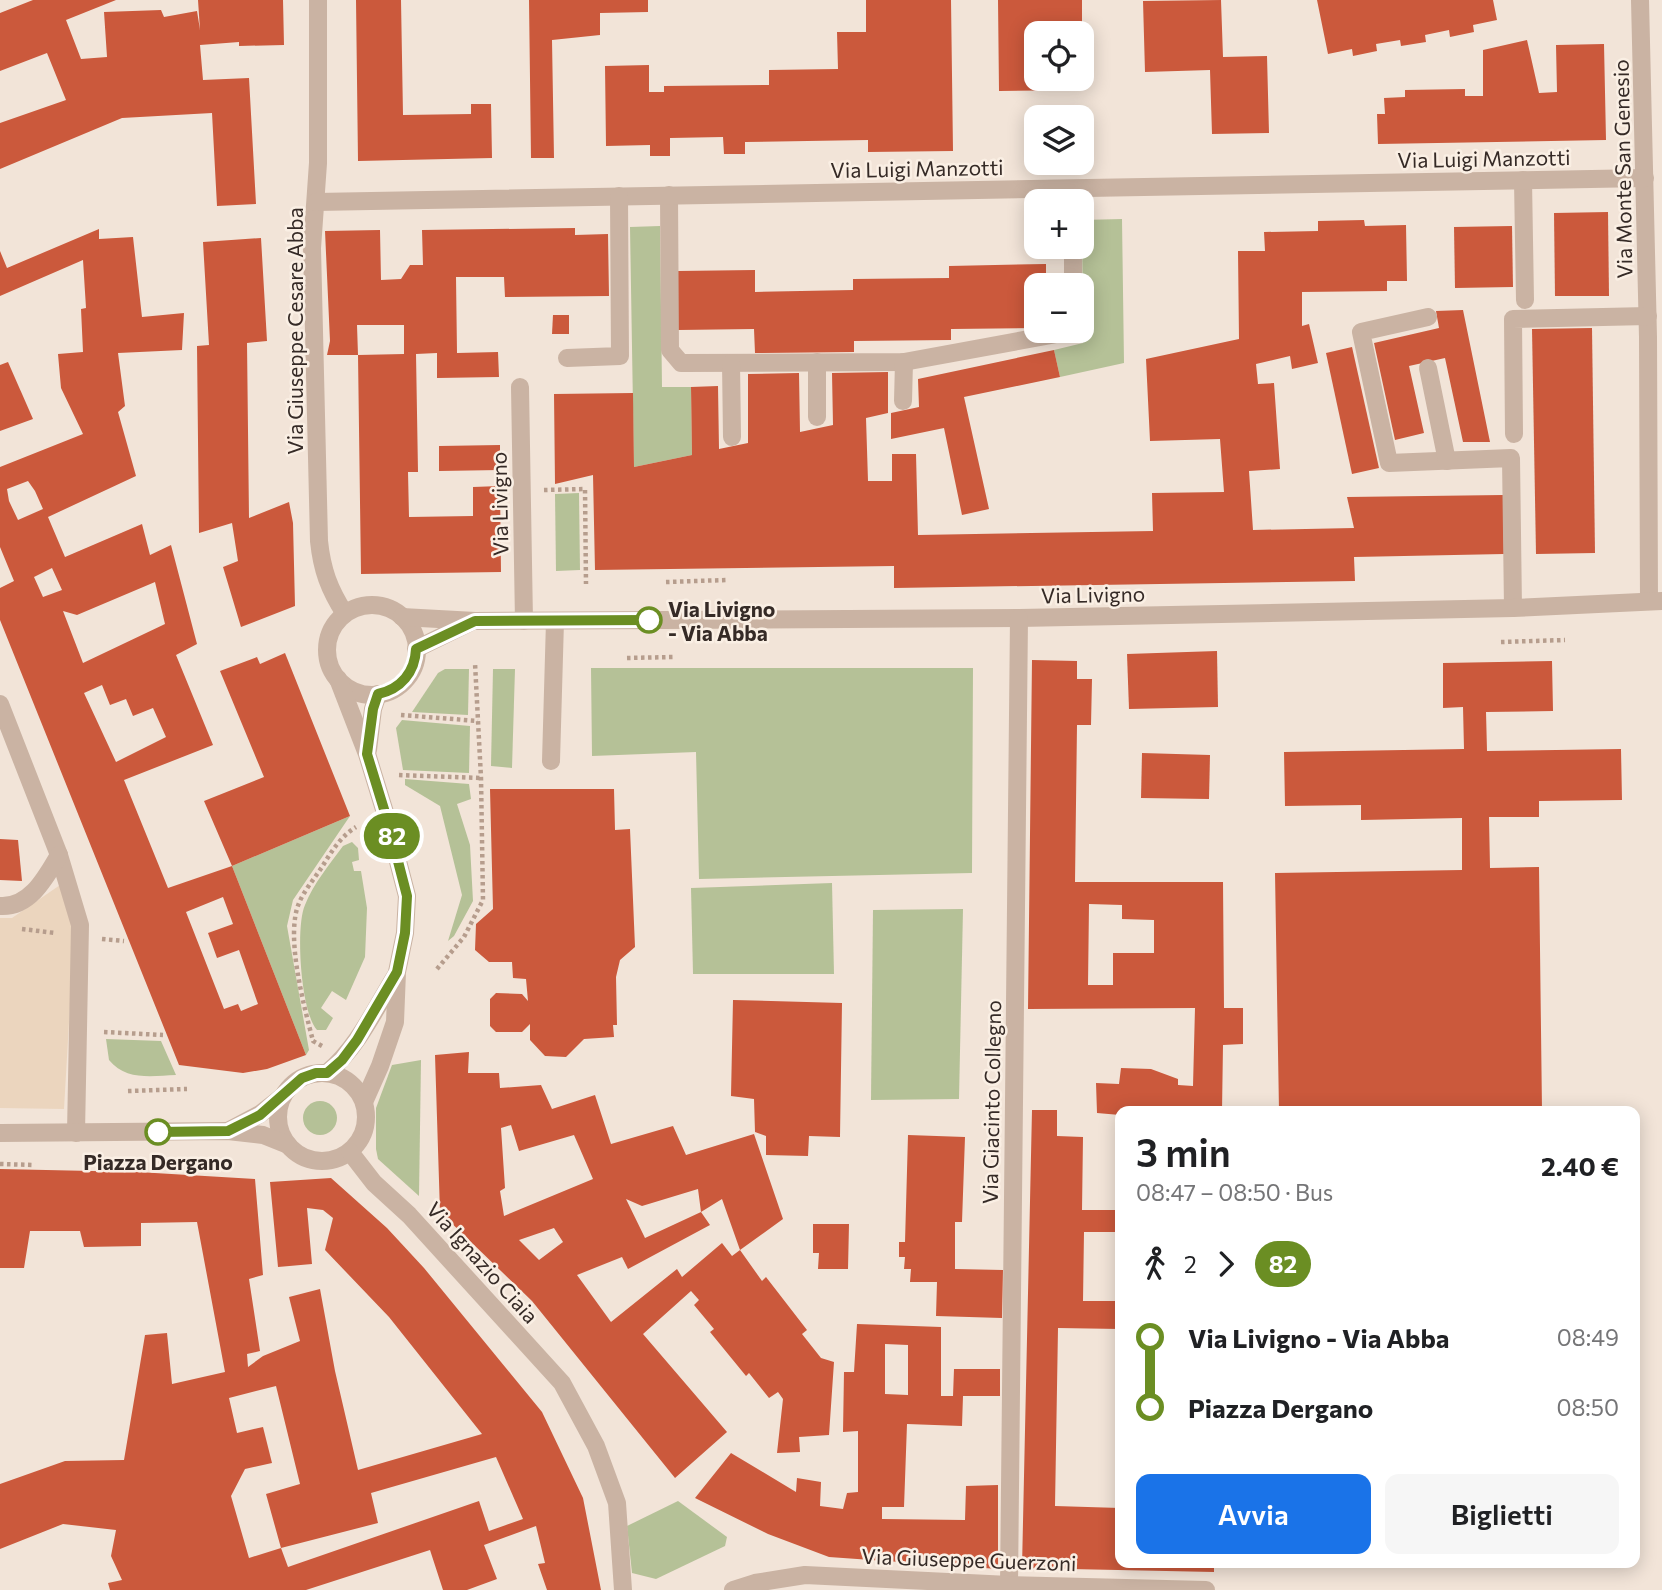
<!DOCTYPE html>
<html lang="it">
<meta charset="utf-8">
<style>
body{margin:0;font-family:Commissioner,sans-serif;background:#f6f6f6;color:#202124;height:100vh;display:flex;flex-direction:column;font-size:26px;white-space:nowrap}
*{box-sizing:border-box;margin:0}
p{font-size:23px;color:#757577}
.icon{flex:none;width:38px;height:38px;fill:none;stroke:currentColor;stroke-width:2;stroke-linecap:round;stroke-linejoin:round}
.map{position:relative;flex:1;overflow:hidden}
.side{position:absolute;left:1115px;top:1106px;width:525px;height:462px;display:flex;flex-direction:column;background:#fff;border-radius:14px;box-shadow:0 4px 18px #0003}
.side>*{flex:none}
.badge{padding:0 14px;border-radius:23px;font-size:24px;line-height:46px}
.controls{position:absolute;left:1024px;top:21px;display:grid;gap:14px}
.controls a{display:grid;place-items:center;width:70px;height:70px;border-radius:14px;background:#fff;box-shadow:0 4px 18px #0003;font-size:35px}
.map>.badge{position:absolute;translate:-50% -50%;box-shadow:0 0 0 4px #fff}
.legs{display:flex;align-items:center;gap:10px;height:77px;padding:0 21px;font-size:23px}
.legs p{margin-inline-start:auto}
.overview{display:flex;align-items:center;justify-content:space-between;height:119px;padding:0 21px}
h1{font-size:38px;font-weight:600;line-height:52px}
.button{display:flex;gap:14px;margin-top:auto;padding:14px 21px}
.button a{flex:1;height:80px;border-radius:14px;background:#1a73e8;color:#fff;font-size:28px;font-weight:600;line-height:80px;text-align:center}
.button a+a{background:#f6f6f6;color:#202124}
ul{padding:0 21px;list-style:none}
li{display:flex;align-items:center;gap:24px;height:70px;font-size:26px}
li i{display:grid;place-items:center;width:10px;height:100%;margin:0 9px;background:currentColor}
li i::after{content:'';width:18px;height:18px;margin:-9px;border:5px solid;border-radius:50%;background:#fff}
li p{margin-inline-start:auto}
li:first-child i{background:linear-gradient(#0000 50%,currentColor 0)}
li:last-child i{background:linear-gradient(currentColor 50%,#0000 0)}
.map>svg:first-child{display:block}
.green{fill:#b5c197}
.plaza{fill:#ebd5be}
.building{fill:#cb593c;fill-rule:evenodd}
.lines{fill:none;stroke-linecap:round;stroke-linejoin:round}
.path{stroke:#b69d8d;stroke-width:4.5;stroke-dasharray:3.5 3.5;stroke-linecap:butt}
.minor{stroke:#cab3a3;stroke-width:18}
.line-1-casing{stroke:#fff;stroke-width:16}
.line-1{stroke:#6b8e23;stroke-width:10}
.stop-1-dot{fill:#fff;stroke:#6b8e23;stroke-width:3.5}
.labels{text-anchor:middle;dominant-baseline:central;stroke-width:5;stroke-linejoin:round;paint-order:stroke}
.street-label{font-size:21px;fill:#352a26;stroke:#faefe4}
.stop-label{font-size:21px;font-weight:bold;fill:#352a26;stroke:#faefe4;text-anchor:start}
</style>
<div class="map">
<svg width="1662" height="1590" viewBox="0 0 1662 1590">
<rect width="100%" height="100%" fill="#f2e4d8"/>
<g class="green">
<path d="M 1122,219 L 1124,363 L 1060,377 L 1054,350 L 1083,343 L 1082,220 Z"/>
<path d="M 660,226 L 662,387 L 691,387 L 692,455 L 634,467 L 630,227 Z"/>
<path d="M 579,493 L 580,570 L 556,571 L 555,494 Z"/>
<path d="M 591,668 L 973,668 L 972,873 L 699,879 L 696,752 L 592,756 Z"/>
<path d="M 445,669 L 469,669 L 468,715 L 412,712 L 438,673 Z"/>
<path d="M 493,669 L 515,669 L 512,768 L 491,766 Z"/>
<path d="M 402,720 L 470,726 L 469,773 L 403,770 L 396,728 Z"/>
<path d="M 405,779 L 469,784 L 471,799 L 457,804 L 470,845 L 473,901 L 454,936 L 448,941 L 462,895 L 440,806 L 405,785 Z"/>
<path d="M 350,816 L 293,900 L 287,926 L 309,1050 L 306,1055 L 232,866 Z"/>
<path d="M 352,842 L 358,848 L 359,860 L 352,862 L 354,871 L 361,871 L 367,908 L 365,957 L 346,1000 L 332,991 L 321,1008 L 333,1018 L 326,1030 L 317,1030 C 301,1013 295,927 305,905 C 313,884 330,864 343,846 Z"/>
<path d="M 832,883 L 834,974 L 693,974 L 691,888 Z"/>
<path d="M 963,909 L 959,1099 L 871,1100 L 873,910 Z"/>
<path d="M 106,1039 L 161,1041 L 176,1075 C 152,1076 126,1081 109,1060 Z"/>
<path d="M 421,1060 L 419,1196 L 378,1159 L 376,1149 L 376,1108 L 392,1065 Z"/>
<circle cx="320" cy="1118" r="17"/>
<path d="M 678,1501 L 727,1537 L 725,1546 L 656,1579 L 632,1573 L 627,1526 Z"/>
</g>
<path class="plaza" d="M 63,883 L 74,935 L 64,1109 L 0,1108 L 0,918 L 12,918 Z"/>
<g class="building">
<path d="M 33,0 L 116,0 L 66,20 L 81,59 L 107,57 L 104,12 L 161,10 L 164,17 L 197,11 L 200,30 L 198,0 L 283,0 L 284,45 L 239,46 L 239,42 L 200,45 L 203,80 L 249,78 L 256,204 L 217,206 L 212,113 L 122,118 L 0,169 L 0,123 L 66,100 L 47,53 L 0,71 L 0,13 Z"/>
<path d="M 356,0 L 401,0 L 403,115 L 471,114 L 471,104 L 491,104 L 492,158 L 358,161 Z"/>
<path d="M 529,0 L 648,0 L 648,12 L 600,13 L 600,35 L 552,40 L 554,158 L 531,158 Z"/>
<path d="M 866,0 L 951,0 L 953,151 L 868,152 L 868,140 L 745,142 L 745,154 L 724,154 L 723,137 L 670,138 L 670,156 L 650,156 L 650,145 L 606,146 L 605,66 L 649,65 L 649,92 L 664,92 L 664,86 L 769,85 L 769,70 L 838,69 L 837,32 L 866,32 Z"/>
<path d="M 998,0 L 1082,0 L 1082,33 L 1036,33 L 1036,79 L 1082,79 L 1082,90 L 999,91 Z"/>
<path d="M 1221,0 L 1223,57 L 1267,56 L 1269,133 L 1212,134 L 1210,70 L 1145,72 L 1143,1 Z"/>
<path d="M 1317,0 L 1493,0 L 1497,20 L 1473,25 L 1474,32 L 1450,37 L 1449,30 L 1425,35 L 1426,42 L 1401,46 L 1400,40 L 1376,44 L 1377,51 L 1353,56 L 1352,49 L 1328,54 Z"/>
<path d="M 1527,40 L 1539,93 L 1557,92 L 1556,45 L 1604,44 L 1606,140 L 1378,144 L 1377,114 L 1385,114 L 1384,98 L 1405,97 L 1405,90 L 1465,89 L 1465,96 L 1483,96 L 1483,50 Z"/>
<path d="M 1608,212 L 1609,296 L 1555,296 L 1554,213 Z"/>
<path d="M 1364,220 L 1365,226 L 1406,225 L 1407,281 L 1387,281 L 1387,291 L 1302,292 L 1302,326 L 1309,324 L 1318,363 L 1292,369 L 1290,356 L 1256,364 L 1258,384 L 1274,383 L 1280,469 L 1249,471 L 1253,530 L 1354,528 L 1347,497 L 1503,495 L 1504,554 L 1354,557 L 1355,581 L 894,588 L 894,566 L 595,570 L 593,475 L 555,484 L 554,394 L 633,393 L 634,467 L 692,455 L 691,387 L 718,386 L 719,449 L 748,443 L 748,374 L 799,373 L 800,432 L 833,425 L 832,373 L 888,372 L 888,413 L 866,418 L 868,481 L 892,481 L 892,454 L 916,454 L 918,535 L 1153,531 L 1152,493 L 1224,492 L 1220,439 L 1150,441 L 1146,359 L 1239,339 L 1238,251 L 1265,251 L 1264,232 L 1318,231 L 1318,221 Z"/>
<path d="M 1512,226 L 1513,287 L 1455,288 L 1454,227 Z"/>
<path d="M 575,228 L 575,235 L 608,234 L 609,296 L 505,297 L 504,277 L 456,277 L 457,353 L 498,352 L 499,377 L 437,378 L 437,353 L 416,354 L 418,472 L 408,472 L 409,517 L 473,516 L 473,487 L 500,486 L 501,572 L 361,574 L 358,355 L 327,355 L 330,341 L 325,231 L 380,230 L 381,280 L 401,279 L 410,265 L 423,265 L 422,230 ZM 357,325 L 404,325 L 404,354 L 358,355 Z"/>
<path d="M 99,229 L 99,239 L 133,237 L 142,317 L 184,313 L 182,350 L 118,353 L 125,406 L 118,412 L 136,476 L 48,517 L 65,557 L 142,524 L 150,555 L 171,545 L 197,644 L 176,655 L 213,745 L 124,780 L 168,888 L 232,866 L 204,801 L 264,777 L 220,671 L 257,657 L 260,664 L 285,653 L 350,816 L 232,866 L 306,1055 L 267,1069 L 243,1073 L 179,1065 L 0,620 L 0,588 L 14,581 L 0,547 L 0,467 L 83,434 L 61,388 L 58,354 L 83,352 L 81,309 L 86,308 L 83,260 L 0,296 L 0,251 L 7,268 ZM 28,481 L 35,491 L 43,509 L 18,520 L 9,501 L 7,489 ZM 52,568 L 62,590 L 43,597 L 34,577 ZM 155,582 L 165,624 L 83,663 L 63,611 L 77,615 ZM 102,685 L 110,705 L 126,699 L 133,716 L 153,708 L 166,737 L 116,762 L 84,693 ZM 223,897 L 233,924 L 208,933 L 217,958 L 239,950 L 258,1004 L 241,1011 L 238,1004 L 224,1009 L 186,912 Z"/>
<path d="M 261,238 L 267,341 L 247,343 L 249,518 L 289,502 L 293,523 L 295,606 L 241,627 L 223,567 L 238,561 L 232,523 L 199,533 L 197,346 L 209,345 L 203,242 Z"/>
<path d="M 1046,264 L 1046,285 L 1036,285 L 1036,328 L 951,329 L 951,340 L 854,341 L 854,352 L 755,353 L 754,329 L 678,330 L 678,271 L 755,270 L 755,292 L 853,290 L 853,279 L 949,278 L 949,266 Z"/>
<path d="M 1463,310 L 1490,442 L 1463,442 L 1445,358 L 1409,366 L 1424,433 L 1395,440 L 1374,343 L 1439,328 L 1436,311 Z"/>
<path d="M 553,315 L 569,315 L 569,334 L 552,334 Z"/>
<path d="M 1592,328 L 1595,553 L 1536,554 L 1532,329 Z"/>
<path d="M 1352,347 L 1379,468 L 1352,474 L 1326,353 Z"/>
<path d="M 1054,350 L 1060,377 L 964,397 L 989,509 L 962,515 L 944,428 L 891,439 L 891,413 L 919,407 L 918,379 Z"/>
<path d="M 8,362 L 33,419 L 0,431 L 0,365 Z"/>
<path d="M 500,445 L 500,470 L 439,471 L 439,446 Z"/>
<path d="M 1217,651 L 1218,707 L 1129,709 L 1127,654 Z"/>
<path d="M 1032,660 L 1077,661 L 1077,679 L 1092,679 L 1091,725 L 1077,725 L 1075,882 L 1223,882 L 1224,1008 L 1243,1008 L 1243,1044 L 1223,1045 L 1222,1111 L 1120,1111 L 1120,1115 L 1097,1113 L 1096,1083 L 1119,1084 L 1121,1068 L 1151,1069 L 1178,1079 L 1178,1085 L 1193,1086 L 1195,1008 L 1028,1009 ZM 1089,904 L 1122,905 L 1122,919 L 1154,920 L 1154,953 L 1113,953 L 1113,985 L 1088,985 Z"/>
<path d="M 1552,661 L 1553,711 L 1486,712 L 1487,751 L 1621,749 L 1622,800 L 1539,801 L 1539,817 L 1489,817 L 1490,868 L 1539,867 L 1542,1111 L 1279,1111 L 1275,873 L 1462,870 L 1462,818 L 1361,820 L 1361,805 L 1285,806 L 1284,752 L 1464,749 L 1463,707 L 1443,708 L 1443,663 Z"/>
<path d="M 1142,753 L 1210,755 L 1209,799 L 1141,798 Z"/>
<path d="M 490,789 L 614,789 L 615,830 L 630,829 L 635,947 L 620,960 L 616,977 L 617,1025 L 613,1025 L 614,1037 L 584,1039 L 566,1057 L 545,1056 L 530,1040 L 530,1024 L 522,1032 L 496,1032 L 490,1026 L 490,999 L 496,993 L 522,994 L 528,1001 L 526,979 L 513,978 L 512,962 L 489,962 L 475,950 L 476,924 L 493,909 Z"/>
<path d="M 0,839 L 18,840 L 22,881 L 0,880 Z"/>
<path d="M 733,1000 L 842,1003 L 840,1137 L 809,1136 L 808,1156 L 766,1155 L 766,1136 L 755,1132 L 754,1099 L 731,1096 Z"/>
<path d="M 469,1052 L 468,1073 L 499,1073 L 500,1088 L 541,1085 L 552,1109 L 595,1095 L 611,1144 L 673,1126 L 686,1155 L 754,1134 L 783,1219 L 740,1250 L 722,1199 L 701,1212 L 698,1189 L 642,1206 L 626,1199 L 645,1238 L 701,1212 L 710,1225 L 628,1269 L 622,1257 L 577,1275 L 611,1322 L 677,1269 L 682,1277 L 722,1243 L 732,1256 L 740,1250 L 762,1281 L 766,1277 L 807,1330 L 802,1334 L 821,1358 L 834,1362 L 829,1435 L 799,1437 L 800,1452 L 777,1453 L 783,1399 L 778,1392 L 769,1398 L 749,1373 L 746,1376 L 710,1332 L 714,1329 L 694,1305 L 699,1300 L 691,1291 L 643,1334 L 727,1432 L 675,1478 L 532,1301 L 440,1212 L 435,1055 ZM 511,1125 L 519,1151 L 574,1135 L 593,1179 L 504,1216 L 500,1191 L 505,1188 L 501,1128 ZM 554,1228 L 563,1242 L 539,1260 L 519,1240 Z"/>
<path d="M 1032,1110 L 1057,1110 L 1057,1136 L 1083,1137 L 1082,1210 L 1120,1210 L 1120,1232 L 1084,1232 L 1083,1301 L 1120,1301 L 1120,1329 L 1058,1328 L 1055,1506 L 1120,1508 L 1120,1563 L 1214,1563 L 1214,1572 L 1022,1568 Z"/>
<path d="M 908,1135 L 965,1137 L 962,1222 L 955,1222 L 955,1269 L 1003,1270 L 1002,1318 L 936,1316 L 937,1282 L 910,1282 L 911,1269 L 904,1269 L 905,1257 L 899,1257 L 899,1242 L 905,1242 Z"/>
<path d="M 0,1169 L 138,1172 L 255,1179 L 263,1275 L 249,1279 L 260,1351 L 247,1354 L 248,1367 L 263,1356 L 300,1341 L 289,1297 L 320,1289 L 335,1371 L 358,1470 L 482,1434 L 389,1317 L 325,1250 L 333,1218 L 323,1210 L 307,1208 L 312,1264 L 278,1267 L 270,1182 L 331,1178 L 387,1228 L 424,1268 L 542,1412 L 583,1498 L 601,1590 L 547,1590 L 538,1564 L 545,1563 L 536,1526 L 484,1545 L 497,1579 L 467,1590 L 443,1590 L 430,1550 L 306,1590 L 110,1590 L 108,1583 L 122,1580 L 111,1556 L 116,1530 L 63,1524 L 0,1549 L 0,1484 L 65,1461 L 124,1460 L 145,1335 L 167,1333 L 172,1384 L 225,1372 L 197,1222 L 141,1223 L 141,1246 L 84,1247 L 80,1231 L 30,1231 L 24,1268 L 0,1268 ZM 276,1386 L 300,1484 L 266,1494 L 281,1548 L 249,1558 L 231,1496 L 245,1469 L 272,1463 L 263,1427 L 237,1433 L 229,1398 ZM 496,1457 L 523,1519 L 489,1531 L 479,1501 L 288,1567 L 281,1548 L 378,1523 L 371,1493 Z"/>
<path d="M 813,1224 L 849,1224 L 848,1269 L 818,1269 L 819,1253 L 813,1253 Z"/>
<path d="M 857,1324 L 941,1327 L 941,1396 L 953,1396 L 954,1369 L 1000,1369 L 1000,1396 L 963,1396 L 962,1426 L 907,1424 L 904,1507 L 882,1507 L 882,1519 L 965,1520 L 966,1486 L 998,1485 L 998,1569 L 829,1557 L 768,1534 L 695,1498 L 731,1453 L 796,1492 L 797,1478 L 821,1482 L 820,1506 L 843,1509 L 847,1493 L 858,1492 L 858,1431 L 843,1432 L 844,1372 L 854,1372 ZM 885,1344 L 908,1345 L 908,1395 L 885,1394 Z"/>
</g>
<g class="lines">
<g class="path">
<path d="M 544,490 L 585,489 L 586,584"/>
<path d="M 666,582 L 727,580"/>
<path d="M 1501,642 L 1565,640"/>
<path d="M 627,658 L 673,657"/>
<path d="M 401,715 L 478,721"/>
<path d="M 399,775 L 481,778"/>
<path d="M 22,929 L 55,933"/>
<path d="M 102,939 L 124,941"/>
<path d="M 437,969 L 464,937 L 483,900 L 481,778 L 475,663"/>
<path d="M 104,1032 L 163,1035"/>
<path d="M 322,1046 L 313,1041 C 304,1006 285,936 299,903 C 304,891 314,879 322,867 C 331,852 341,836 356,827"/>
<path d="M 128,1091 L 187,1089"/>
<path d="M 0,1164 L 35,1165"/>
</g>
<g class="minor">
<path d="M 318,0 L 318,163 L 312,248 L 319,541 C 322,570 329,589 345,614"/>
<path d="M 1640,0 L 1648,337 L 1649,601"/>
<path d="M 1523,180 L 1525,300"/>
<path d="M 669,195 L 670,350 L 681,363 L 904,362 L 1073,331"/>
<path d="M 316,202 L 1645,178"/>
<path d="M 1073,247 L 1073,285"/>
<path d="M 1428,317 L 1361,332 L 1389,463 L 1511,458 L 1513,608"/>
<path d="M 567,358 L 620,356 L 619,196"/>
<path d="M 731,363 L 732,437"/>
<path d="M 1428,368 L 1447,461"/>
<path d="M 520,387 L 524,621"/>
<path d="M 903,401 L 904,362"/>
<path d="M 817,417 L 817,362"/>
<path d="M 1514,434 L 1513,319 L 1648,316"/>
<circle cx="372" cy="650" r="45"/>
<path d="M 402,617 L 475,621 L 1019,618 L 1513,608 L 1662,601"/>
<path d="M 416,649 L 471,622"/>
<path d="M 338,679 L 367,754 L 387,819 L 407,896 L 405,933 L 397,972 L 395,1022 L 380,1066 L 364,1102"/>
<path d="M 0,704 L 59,855 L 80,925 L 76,1133"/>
<path d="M 368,750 L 373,709 L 378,694"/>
<path d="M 551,761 L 555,621"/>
<path d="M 0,906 C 30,908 46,877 59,855"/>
<circle cx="322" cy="1117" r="44"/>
<path d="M 327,1073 C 358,1047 375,1009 396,975"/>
<path d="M 228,1131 L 260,1114 L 283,1096"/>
<path d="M 0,1133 L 228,1131 L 263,1135 L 288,1145"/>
<path d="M 350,1152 L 374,1183 L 409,1215 L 562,1383 L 596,1446 L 617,1503 L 623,1590"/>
<path d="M 1009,1585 L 1019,618"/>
<path d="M 733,1590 L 755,1583 L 805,1575 L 1009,1585 L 1206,1590"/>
</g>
</g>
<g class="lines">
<defs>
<path id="line-1" d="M 158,1132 L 228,1131 L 260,1115 L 302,1078 L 316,1073 L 327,1073 L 342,1060 L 357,1040 L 397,972 L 405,933 L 407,896 L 387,819 L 367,754 L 373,709 L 378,694 C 401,689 415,672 416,649 L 475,621 L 649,620"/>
</defs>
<use href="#line-1" class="line-1-casing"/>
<use href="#line-1" class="line-1"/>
</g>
<g class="stop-1-dot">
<circle cx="649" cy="620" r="12"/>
<circle cx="158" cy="1132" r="12"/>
</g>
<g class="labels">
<g class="street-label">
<text transform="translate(1484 158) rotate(-1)">Via Luigi Manzotti</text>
<text transform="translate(917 168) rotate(-1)">Via Luigi Manzotti</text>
<text transform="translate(1622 169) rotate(-91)">Via Monte San Genesio</text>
<text transform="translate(294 331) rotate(-90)">Via Giuseppe Cesare Abba</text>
<text transform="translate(499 504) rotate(-91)">Via Livigno</text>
<text transform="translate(1093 594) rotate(-1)">Via Livigno</text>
<text transform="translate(991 1102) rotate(-89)">Via Giacinto Collegno</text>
<text transform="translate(483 1262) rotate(48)">Via Ignazio Ciaia</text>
<text transform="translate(969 1559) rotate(2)">Via Giuseppe Guerzoni</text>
</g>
<g class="stop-label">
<text x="668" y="608">Via Livigno<tspan x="668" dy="24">- Via Abba</tspan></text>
<text x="158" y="1161" text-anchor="middle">Piazza Dergano</text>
</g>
</g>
</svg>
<div class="controls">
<a><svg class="icon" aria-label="locate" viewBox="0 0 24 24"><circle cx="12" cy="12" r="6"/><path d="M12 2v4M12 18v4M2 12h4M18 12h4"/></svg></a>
<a><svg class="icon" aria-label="layers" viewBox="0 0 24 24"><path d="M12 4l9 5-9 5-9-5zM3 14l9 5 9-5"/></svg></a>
<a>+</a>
<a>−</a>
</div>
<b class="badge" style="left:392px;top:836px;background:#6b8e23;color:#fff">82</b>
<section class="side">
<div class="overview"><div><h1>3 min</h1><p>08:47 – 08:50 · Bus</p></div><b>2.40 €</b></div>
<div class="legs"><svg class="icon" aria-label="walk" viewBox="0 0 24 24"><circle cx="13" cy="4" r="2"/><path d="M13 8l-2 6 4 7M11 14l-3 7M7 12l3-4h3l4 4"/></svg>2<svg class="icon" aria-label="forward" viewBox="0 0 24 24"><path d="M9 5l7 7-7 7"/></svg><b class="badge" style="background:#6b8e23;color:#fff">82</b></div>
<ul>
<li><i style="color:#6b8e23"></i><b>Via Livigno - Via Abba</b><p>08:49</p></li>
<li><i style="color:#6b8e23"></i><b>Piazza Dergano</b><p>08:50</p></li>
</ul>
<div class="button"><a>Avvia</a><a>Biglietti</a></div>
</section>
</div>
